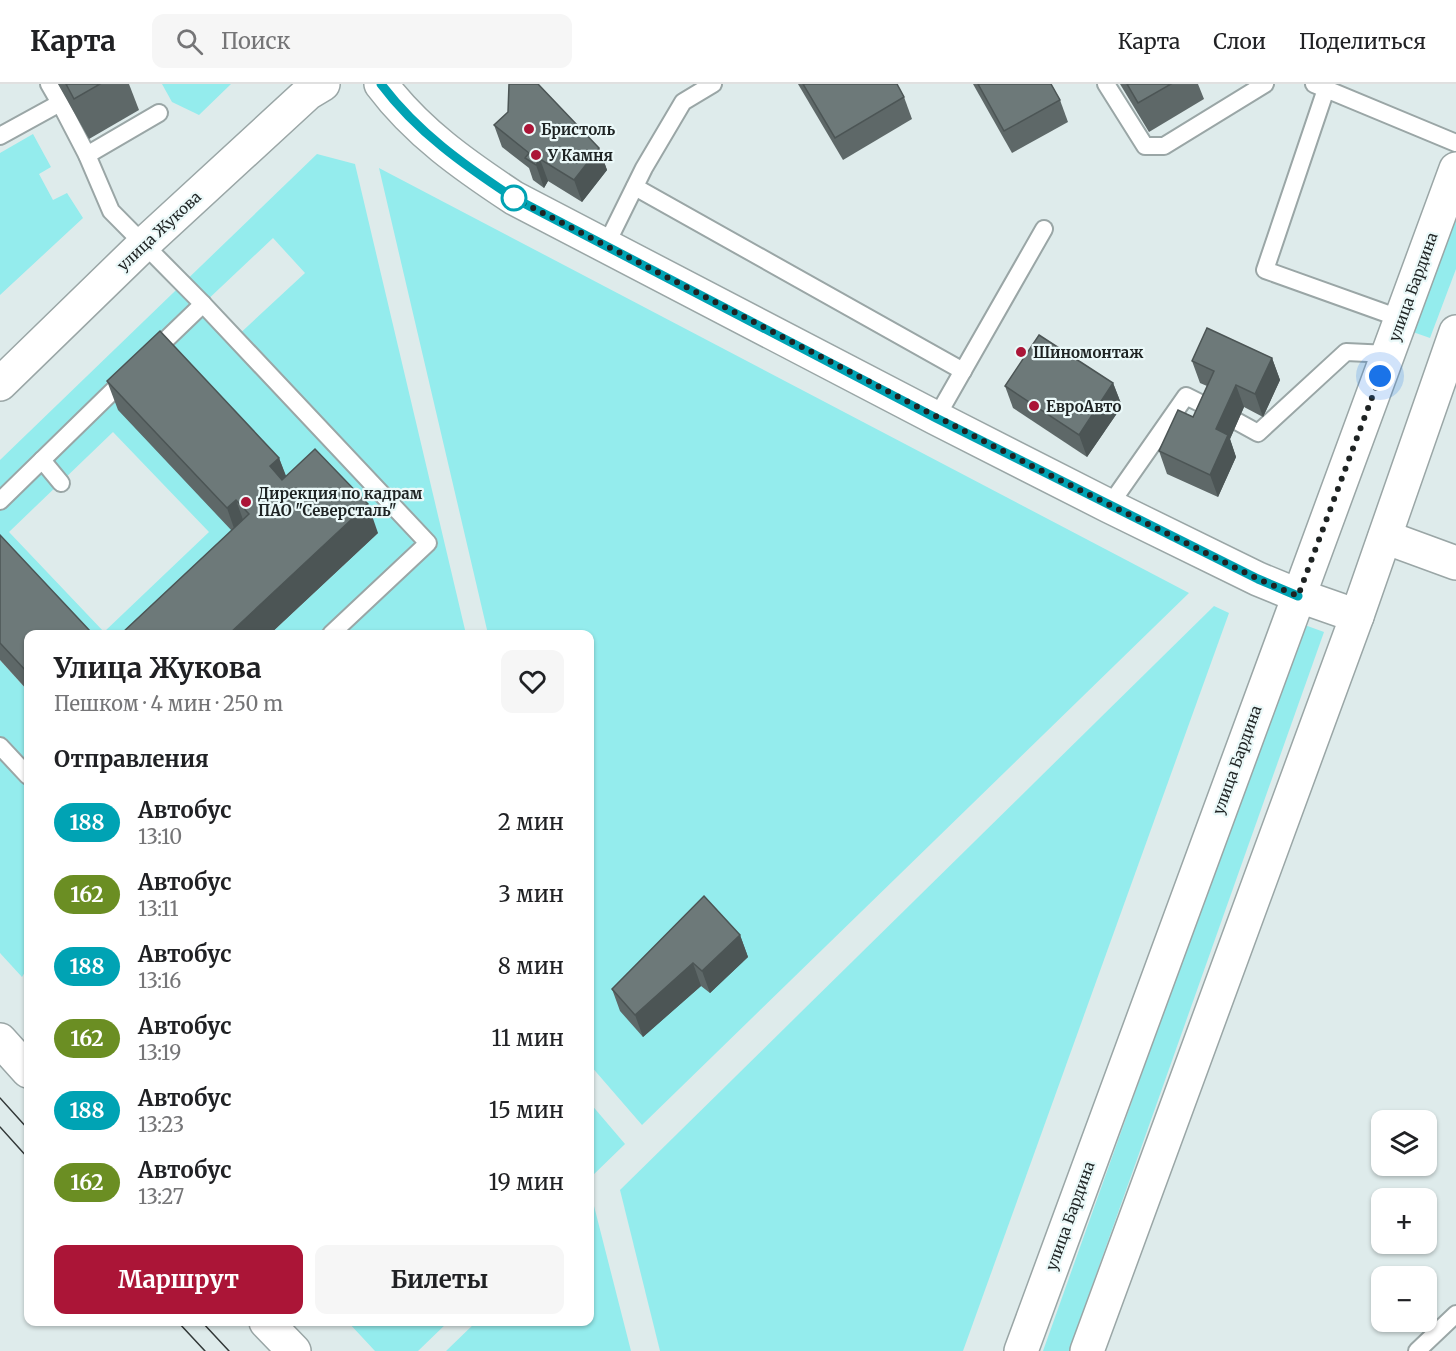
<!DOCTYPE html>
<html lang="ru">
<meta charset="utf-8">
<style>
body{margin:0;font-family:Merriweather,serif;background:#f6f6f6;color:#202124;height:100vh;display:flex;flex-direction:column;font-size:22px;white-space:nowrap}
*{box-sizing:border-box;margin:0}
p{font-size:20px;color:#757577}
.icon{flex:none;width:33px;height:33px;fill:none;stroke:currentColor;stroke-width:2;stroke-linecap:round;stroke-linejoin:round}
.map{position:relative;flex:1;overflow:hidden}
.panel{position:absolute;left:24px;top:546px;width:570px;height:696px;display:flex;flex-direction:column;background:#fff;border-radius:12px;box-shadow:0 2px 4px #0004}
.panel>*{flex:none}
.badge{padding:0 12px;border-radius:20px;font-size:21px;line-height:39px}
.tools{position:absolute;left:1371px;top:1026px;display:grid;gap:12px}
.tools a{display:grid;place-items:center;width:66px;height:66px;border-radius:12px;background:#fff;box-shadow:0 2px 4px #0004;font-size:30px}
.you{position:absolute;width:30px;height:30px;margin:-15px;border:4px solid #fff;border-radius:50%;background:#1a73e8;box-shadow:0 0 0 9px #1a73e833}
.map>.badge{position:absolute;translate:-50% -50%;box-shadow:0 0 0 3px #fff}
h2{padding:0 30px;font-size:22px;line-height:54px}
.round{display:grid;place-items:center;flex:none;width:63px;height:63px;border-radius:12px;background:#f6f6f6}
.headline{display:flex;align-items:center;justify-content:space-between;height:102px;padding:0 30px}
h1{font-size:28px;font-weight:700;line-height:45px}
.primary-button{display:flex;gap:12px;margin-top:auto;padding:12px 30px}
.primary-button a{flex:1;height:69px;border-radius:12px;background:#ab1537;color:#fff;font-size:24px;font-weight:700;line-height:69px;text-align:center}
.primary-button a+a{background:#f6f6f6;color:#202124}
ul{padding:0;list-style:none}
li{display:flex;align-items:center;gap:18px;height:72px;padding:0 30px}
li div{flex:1}
li b{display:block;font-size:22px}
li em{font-style:normal}
li .badge{min-width:66px;font-weight:700;text-align:center}
header{display:flex;align-items:center;gap:36px;box-sizing:border-box;height:84px;padding:0 30px;background:#fff;border-bottom:2px solid #e0e0e0}
header strong{font-size:28px}
nav{display:flex;gap:33px;margin-inline-start:auto;font-size:21px}
.search{width:420px;height:54px;background:#f6f6f6;display:flex;align-items:center;gap:15px;box-sizing:border-box;padding:0 21px;border-radius:12px;color:#757577;font-size:22px}
.map>svg:first-child{display:block}
.green{fill:#94eced;fill-rule:evenodd}
.lines{fill:none;stroke-linecap:round;stroke-linejoin:round}
.lane-casing{stroke:#9aa6a6;stroke-width:20}
.street-casing{stroke:#9aa6a6;stroke-width:36}
.secondary-casing{stroke:#9aa6a6;stroke-width:36}
.lane{stroke:#fff;stroke-width:16}
.street{stroke:#fff;stroke-width:33}
.secondary{stroke:#fff;stroke-width:33}
.tram{stroke:#323838;stroke-width:1.5}
.wall{fill:#5e6868}
.shaded-wall{fill:#4c5555}
.building{fill:#6d7979;stroke:#4c5555;stroke-width:1.5}
.line-casing{stroke:#fff;stroke-width:14}
.line{stroke:#00a3b4;stroke-width:9}
.walk{stroke:#1e2323;stroke-width:6;stroke-dasharray:0 10.8}
.poi-dot{fill:#ab1537;stroke:#ebf9f9;stroke-width:2}
.stop-dot{fill:#fff;stroke:#00a3b4;stroke-width:3}
.labels{text-anchor:middle;dominant-baseline:central;stroke-width:4.5;stroke-linejoin:round;paint-order:stroke}
.poi-label{font-size:15px;font-weight:bold;fill:#1e2323;stroke:#ebf9f9;text-anchor:start}
.street-label{font-size:15px;fill:#1e2323;stroke:#ebf9f9}
</style>
<header>
<strong>Карта</strong>
<div class="search"><svg class="icon" aria-label="search" viewBox="0 0 24 24"><circle cx="10" cy="10" r="6"/><path d="M15 15l6 6"/></svg>Поиск</div>
<nav><a>Карта</a><a>Слои</a><a>Поделиться</a></nav>
</header>
<div class="map">
<svg width="1456" height="1267" viewBox="0 0 1456 1267">
<rect width="100%" height="100%" fill="#deebeb"/>
<g class="green">
<path d="M 162,0 L 231,0 L 199,31 L 172,18 Z"/>
<path d="M 33,50 L 51,83 L 39,90 L 53,116 L 67,109 L 83,134 L 0,211 L 0,69 Z"/>
<path d="M 317,70 L 355,80 L 466,550 L 270,550 L 378,449 L 237,453 L 162,550 L 77,550 L 0,469 L 0,376 ZM 273,154 L 305,189 L 235,254 L 203,220 ZM 113,348 L 209,448 L 104,548 L 9,448 Z"/>
<path d="M 379,84 L 1189,509 L 642,1041 L 590,981 L 590,550 L 488,550 Z"/>
<path d="M 1456,122 L 1456,185 L 1430,254 L 1410,247 Z"/>
<path d="M 1214,522 L 1229,529 L 963,1267 L 660,1267 L 620,1106 Z"/>
<path d="M 1302,540 L 1324,548 L 1069,1267 L 1043,1267 Z"/>
<path d="M 0,576 L 28,607 L 28,883 L 22,893 L 0,869 Z"/>
<path d="M 590,1019 L 625,1060 L 590,1094 Z"/>
<path d="M 594,1122 L 631,1267 L 446,1267 L 476,1238 L 590,1238 L 590,1126 Z"/>
<path d="M 348,1238 L 448,1238 L 418,1267 L 375,1267 Z"/>
</g>
<g class="lines">
<defs>
<g id="lane">
<path d="M 1106,0 L 1145,62 L 1164,62 L 1265,0"/>
<path d="M 1314,0 L 1456,59"/>
<path d="M 1326,5 L 1265,186 L 1402,235"/>
<path d="M 60,19 L 87,71 L 111,127 L 203,220 L 428,459 L 331,550"/>
<path d="M 0,52 L 60,19 L 49,0"/>
<path d="M 87,71 L 159,29"/>
<path d="M 635,103 L 963,287"/>
<path d="M 606,161 L 644,84 L 683,18 L 713,0"/>
<path d="M 151,270 L 203,220"/>
<path d="M 936,334 L 1044,145"/>
<path d="M 1238,338 L 1258,349 L 1346,268 L 1389,270"/>
<path d="M 42,376 L 61,399"/>
<path d="M 0,417 L 126,294"/>
<path d="M 1109,422 L 1186,312 L 1214,326"/>
<path d="M 0,662 L 28,692"/>
<path d="M 1417,1267 L 1456,1230"/>
</g>
<g id="street">
<path d="M 0,300 L 144,160 L 308,9 L 323,0"/>
<path d="M 1385,453 L 1456,479"/>
</g>
<g id="secondary">
<path d="M 381,0 C 417,48 464,81 514,114 L 936,334 L 1109,422 L 1258,495 L 1297,511 L 1357,532"/>
<path d="M 0,956 L 28,987"/>
<path d="M 266,1238 L 294,1267"/>
<path d="M 1021,1267 L 1456,85"/>
<path d="M 1087,1267 L 1357,532 L 1456,248"/>
</g>
</defs>
<use href="#lane" class="lane-casing"/>
<use href="#street" class="street-casing"/>
<use href="#secondary" class="secondary-casing"/>
<use href="#lane" class="lane"/>
<use href="#street" class="street"/>
<use href="#secondary" class="secondary"/>
<g class="tram">
<path d="M 0,1014 L 28,1045"/>
<path d="M 0,1043 L 28,1074"/>
<path d="M 178,1238 L 205,1267"/>
<path d="M 202,1238 L 229,1267"/>
</g>
</g>
<g class="wall">
<path d="M 58,0 L 129,0 L 139,26 L 89,55 Z"/>
<path d="M 798,0 L 897,0 L 904,13 L 912,35 L 843,76 Z"/>
<path d="M 973,0 L 1051,0 L 1060,16 L 1068,38 L 1012,69 Z"/>
<path d="M 1120,0 L 1198,0 L 1204,15 L 1149,48 Z"/>
<path d="M 508,28 L 599,64 L 607,86 L 582,118 L 548,97 L 544,104 L 533,96 L 529,84 L 502,63 L 494,41 Z"/>
<path d="M 1272,274 L 1280,296 L 1263,333 L 1244,323 L 1230,355 L 1236,373 L 1218,413 L 1167,390 L 1159,367 L 1193,333 L 1207,302 L 1200,299 L 1192,277 Z"/>
<path d="M 107,297 L 279,374 L 286,393 L 378,449 L 270,550 L 121,550 L 232,447 L 118,326 Z"/>
<path d="M 1113,299 L 1122,322 L 1087,373 L 1013,324 L 1005,302 Z"/>
<path d="M 0,451 L 28,550 L 28,607 L 0,576 Z"/>
<path d="M 740,851 L 748,873 L 710,909 L 701,902 L 643,953 L 620,927 L 612,905 Z"/>
</g>
<g class="shaded-wall">
<path d="M 599,64 L 607,86 L 582,118 L 574,96 Z"/>
<path d="M 540,75 L 548,97 L 544,104 L 536,81 Z"/>
<path d="M 1272,274 L 1280,296 L 1263,333 L 1255,310 Z"/>
<path d="M 1113,299 L 1122,322 L 1087,373 L 1079,351 Z"/>
<path d="M 1236,301 L 1244,323 L 1230,355 L 1236,373 L 1218,413 L 1210,391 L 1216,345 Z"/>
<path d="M 279,374 L 290,402 L 280,411 L 270,382 Z"/>
<path d="M 236,416 L 246,444 L 237,453 L 227,424 Z"/>
<path d="M 368,420 L 378,449 L 270,550 L 229,550 Z"/>
<path d="M 740,851 L 748,873 L 710,909 L 702,887 Z"/>
<path d="M 693,879 L 701,902 L 643,953 L 635,931 Z"/>
</g>
<g class="building">
<path d="M 66,0 L 100,0 L 74,15 Z"/>
<path d="M 509,0 L 538,0 L 599,64 L 574,96 L 540,75 L 536,81 L 525,74 L 529,69 L 494,41 L 508,28 Z"/>
<path d="M 803,0 L 897,0 L 904,13 L 835,54 Z"/>
<path d="M 978,0 L 1051,0 L 1060,16 L 1004,47 Z"/>
<path d="M 1127,0 L 1171,0 L 1138,19 Z"/>
<path d="M 1207,244 L 1272,274 L 1255,310 L 1236,301 L 1216,345 L 1228,351 L 1210,391 L 1159,367 L 1178,326 L 1193,333 L 1214,287 L 1192,277 Z"/>
<path d="M 160,247 L 279,374 L 270,382 L 282,396 L 315,365 L 368,420 L 229,550 L 121,550 L 249,430 L 236,416 L 227,424 L 107,297 Z"/>
<path d="M 1039,251 L 1113,299 L 1079,351 L 1005,302 Z"/>
<path d="M 0,451 L 91,548 L 89,550 L 28,550 L 28,589 L 0,559 Z"/>
<path d="M 704,812 L 740,851 L 702,887 L 693,879 L 635,931 L 612,905 Z"/>
</g>
<g class="lines">
<defs>
<path id="line" d="M 381,0 C 417,48 464,81 514,114 L 936,334 L 1258,495 L 1298,512"/>
</defs>
<use href="#line" class="line-casing"/>
<use href="#line" class="line"/>
<path class="walk" d="M 514,114 L 1032,382 L 1258,495 L 1298,512 L 1380,292"/>
</g>
<g class="poi-dot">
<circle cx="529" cy="45" r="6"/>
<circle cx="536" cy="71" r="6"/>
<circle cx="1021" cy="268" r="6"/>
<circle cx="1034" cy="322" r="6"/>
<circle cx="246" cy="418" r="6"/>
</g>
<circle class="stop-dot" cx="514" cy="114" r="12"/>
<g class="labels">
<g class="poi-label">
<text x="541" y="45">Бристоль</text>
<text x="548" y="71">У Камня</text>
<text x="1033" y="268">Шиномонтаж</text>
<text x="1046" y="322">ЕвроАвто</text>
<text x="258" y="409">Дирекция по кадрам<tspan x="258" dy="17">ПАО "Северсталь"</tspan></text>
</g>
<g class="street-label">
<text transform="translate(159 147) rotate(-43)">улица Жукова</text>
<text transform="translate(1413 203) rotate(-70)">улица Бардина</text>
<text transform="translate(1237 676) rotate(-70)">улица Бардина</text>
<text transform="translate(1070 1132) rotate(-70)">улица Бардина</text>
</g>
</g>
</svg>
<div class="tools">
<a><svg class="icon" aria-label="layers" viewBox="0 0 24 24"><path d="M12 4l9 5-9 5-9-5zM3 14l9 5 9-5"/></svg></a>
<a>+</a>
<a>−</a>
</div>
<div class="you" style="left:1380px;top:292px"></div>
<section class="panel">
<div class="headline"><div><h1>Улица Жукова</h1><p>Пешком · 4 мин · 250 m</p></div><a class="round"><svg class="icon" aria-label="heart" viewBox="0 0 24 24"><path d="M12 20l-8-8c-3-5 5-10 8-4 3-6 11-1 8 4z"/></svg></a></div>
<h2>Отправления</h2>
<ul>
<li><span class="badge" style="background:#00a3b4;color:#fff">188</span><div><b>Автобус</b><p>13:10</p></div><em>2 мин</em></li>
<li><span class="badge" style="background:#6b8e23;color:#fff">162</span><div><b>Автобус</b><p>13:11</p></div><em>3 мин</em></li>
<li><span class="badge" style="background:#00a3b4;color:#fff">188</span><div><b>Автобус</b><p>13:16</p></div><em>8 мин</em></li>
<li><span class="badge" style="background:#6b8e23;color:#fff">162</span><div><b>Автобус</b><p>13:19</p></div><em>11 мин</em></li>
<li><span class="badge" style="background:#00a3b4;color:#fff">188</span><div><b>Автобус</b><p>13:23</p></div><em>15 мин</em></li>
<li><span class="badge" style="background:#6b8e23;color:#fff">162</span><div><b>Автобус</b><p>13:27</p></div><em>19 мин</em></li>
</ul>
<div class="primary-button"><a>Маршрут</a><a>Билеты</a></div>
</section>
</div>
